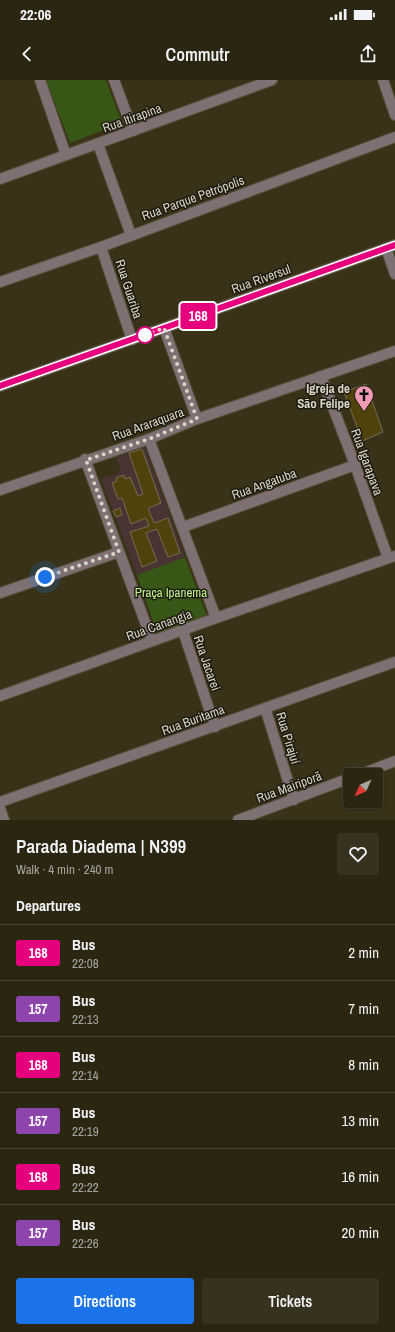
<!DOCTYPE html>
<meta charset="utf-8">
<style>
body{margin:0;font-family:"Archivo Narrow",sans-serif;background:#373220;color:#f1f3f6;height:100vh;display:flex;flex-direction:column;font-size:15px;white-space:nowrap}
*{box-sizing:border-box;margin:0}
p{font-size:13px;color:#a6a59f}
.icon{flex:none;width:22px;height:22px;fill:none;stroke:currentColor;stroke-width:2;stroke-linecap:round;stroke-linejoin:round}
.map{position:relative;height:740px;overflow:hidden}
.side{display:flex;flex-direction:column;background:#2b2612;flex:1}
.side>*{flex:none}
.badge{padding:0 8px;border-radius:3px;font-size:14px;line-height:26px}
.needle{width:26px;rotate:225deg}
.fabs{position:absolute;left:343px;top:688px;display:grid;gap:8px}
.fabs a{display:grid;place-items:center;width:40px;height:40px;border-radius:4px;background:#2b2612;box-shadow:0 1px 3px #0004,0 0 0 1px #474332;font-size:20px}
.you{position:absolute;width:20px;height:20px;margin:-10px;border:3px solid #fff;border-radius:50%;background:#1a73e8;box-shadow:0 0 0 6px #1a73e833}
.map>.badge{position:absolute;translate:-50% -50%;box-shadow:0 0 0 2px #fff}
h2{padding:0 16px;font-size:15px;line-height:36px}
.round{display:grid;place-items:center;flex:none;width:42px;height:42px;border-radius:4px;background:#373220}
.overview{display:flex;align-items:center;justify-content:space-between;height:68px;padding:0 16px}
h1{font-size:19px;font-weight:600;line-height:30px}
.primary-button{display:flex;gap:8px;margin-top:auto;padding:8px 16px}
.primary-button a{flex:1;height:46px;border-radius:4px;background:#1a73e8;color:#fff;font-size:16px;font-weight:600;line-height:46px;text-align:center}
.primary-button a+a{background:#373220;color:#f1f3f6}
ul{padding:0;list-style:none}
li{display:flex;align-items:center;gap:12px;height:56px;padding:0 16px;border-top:1px solid #474332}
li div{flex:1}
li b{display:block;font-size:15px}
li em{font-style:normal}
li .badge{min-width:44px;font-weight:700;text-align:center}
.status{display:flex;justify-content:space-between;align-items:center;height:28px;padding:0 20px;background:#2b2612;direction:ltr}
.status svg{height:11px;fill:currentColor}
header{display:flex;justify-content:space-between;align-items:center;height:52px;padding:0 16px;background:#2b2612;font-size:18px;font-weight:600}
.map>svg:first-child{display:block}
.education{fill:#483433}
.green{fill:#385615}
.building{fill:#4f420d;stroke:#756d51}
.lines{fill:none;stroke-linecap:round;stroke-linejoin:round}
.minor-casing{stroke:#565038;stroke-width:12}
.minor{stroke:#7e7073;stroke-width:10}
.line-casing{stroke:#fff;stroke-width:9}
.line{stroke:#e6007e;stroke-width:6}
.walk{stroke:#dad6c7;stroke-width:4;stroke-dasharray:0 7.2}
.stop-dot{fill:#fff;stroke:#e6007e;stroke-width:2}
.labels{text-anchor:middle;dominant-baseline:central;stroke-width:3;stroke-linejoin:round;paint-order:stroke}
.street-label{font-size:13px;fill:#dad6c7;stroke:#1d1a0f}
.poi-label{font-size:13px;font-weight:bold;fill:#dad6c7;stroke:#1d1a0f;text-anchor:end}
.park-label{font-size:13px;fill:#bff78c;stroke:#1d1a0f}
</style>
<div class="status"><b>22:06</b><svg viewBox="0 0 49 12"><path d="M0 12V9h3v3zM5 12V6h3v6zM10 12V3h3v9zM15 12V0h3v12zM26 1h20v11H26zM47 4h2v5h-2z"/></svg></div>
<header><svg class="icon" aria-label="back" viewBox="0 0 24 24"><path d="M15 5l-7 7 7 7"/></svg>Commutr<svg class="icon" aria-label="share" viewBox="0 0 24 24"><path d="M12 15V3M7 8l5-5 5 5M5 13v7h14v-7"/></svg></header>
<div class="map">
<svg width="395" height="740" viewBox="0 0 395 740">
<rect width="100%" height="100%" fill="#393218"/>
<path class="education" d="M 145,368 L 185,477 L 137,495 L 101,399 L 121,392 L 116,377 Z"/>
<g class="green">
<path d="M 46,0 L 106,0 L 122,43 L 70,63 Z"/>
<path d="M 185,477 L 207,536 L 157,553 L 137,495 Z"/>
</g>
<g class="building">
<path d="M 366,304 L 383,352 L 362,361 L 344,312 Z"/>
<path d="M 142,369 L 161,423 L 148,428 L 154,443 L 168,438 L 180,473 L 168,477 L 157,449 L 146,453 L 157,481 L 142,487 L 130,452 L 149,446 L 146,438 L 131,444 L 122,418 L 118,419 L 112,403 L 117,401 L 116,398 L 124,395 L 125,399 L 130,397 L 138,416 L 143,414 L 129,373 Z"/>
<path d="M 120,428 L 122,435 L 116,437 L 113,431 Z"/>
</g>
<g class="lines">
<defs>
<g id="minor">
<path d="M 40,0 L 66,75"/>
<path d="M 114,0 L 133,51"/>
<path d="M 383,0 L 395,35"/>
<path d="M 98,64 L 131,155"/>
<path d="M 0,99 L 272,0"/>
<path d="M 101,167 L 132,260"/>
<path d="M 386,168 L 395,194"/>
<path d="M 0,202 L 101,167 L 395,57"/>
<path d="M 164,248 L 197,339"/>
<path d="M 321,296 L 355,385 L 388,478"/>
<path d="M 0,306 L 164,248 L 395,165"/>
<path d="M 149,359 L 216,538"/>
<path d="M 85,379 L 152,561"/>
<path d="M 0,410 L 149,359 L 197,339 L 395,271"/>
<path d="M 183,447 L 355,385"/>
<path d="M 0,513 L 119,472"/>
<path d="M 183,551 L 215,647"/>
<path d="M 0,616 L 216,538 L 395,476"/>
<path d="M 265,628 L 294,720"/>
<path d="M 359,695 L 395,681"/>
<path d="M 0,722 C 132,676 263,628 395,582"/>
<path d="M 0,728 L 4,740"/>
<path d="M 238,740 L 350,698"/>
</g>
</defs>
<use href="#minor" class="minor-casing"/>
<use href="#minor" class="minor"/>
</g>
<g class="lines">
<defs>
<path id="line" d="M 0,306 L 164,248 L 395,165"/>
</defs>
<use href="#line" class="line-casing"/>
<use href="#line" class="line"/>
<path class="walk" d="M 45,497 L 119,472 L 86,380 L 149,359 L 197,339 L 164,248 L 143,256 L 145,255"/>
</g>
<defs>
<symbol id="church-pin" viewBox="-11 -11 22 30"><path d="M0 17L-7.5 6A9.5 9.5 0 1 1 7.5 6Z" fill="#f09ab5" stroke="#1d1a0f"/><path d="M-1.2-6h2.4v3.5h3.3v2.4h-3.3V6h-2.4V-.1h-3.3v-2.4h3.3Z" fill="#111"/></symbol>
</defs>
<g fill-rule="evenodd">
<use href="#church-pin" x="353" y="304" width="22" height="30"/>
</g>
<circle class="stop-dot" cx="145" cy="255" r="8"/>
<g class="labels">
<g class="street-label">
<text transform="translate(132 38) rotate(-20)">Rua Itirapina</text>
<text transform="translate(193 118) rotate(-20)">Rua Parque Petrópolis</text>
<text transform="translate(261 199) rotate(-20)">Rua Riversul</text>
<text transform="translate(129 209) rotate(72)">Rua Guariba</text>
<text transform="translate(148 344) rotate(-20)">Rua Araraquara</text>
<text transform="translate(367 382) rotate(70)">Rua Igarapava</text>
<text transform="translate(264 404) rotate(-20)">Rua Angatuba</text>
<text transform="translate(159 545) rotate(-20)">Rua Canangia</text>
<text transform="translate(207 583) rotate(71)">Rua Jacareí</text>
<text transform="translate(193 640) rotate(-20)">Rua Buritama</text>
<text transform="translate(288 658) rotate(73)">Rua Pirajuí</text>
<text transform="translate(289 707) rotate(-20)">Rua Mairiporã</text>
</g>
<g class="poi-label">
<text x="350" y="308">Igreja de<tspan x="350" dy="15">São Felipe</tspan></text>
</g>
<g class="park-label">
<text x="171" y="512">Praça Ipanema</text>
</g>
</g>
</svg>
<div class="fabs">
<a><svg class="needle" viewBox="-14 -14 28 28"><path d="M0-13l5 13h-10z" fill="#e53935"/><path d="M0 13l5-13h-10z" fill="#a6a59f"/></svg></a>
</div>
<div class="you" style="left:45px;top:497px"></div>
<b class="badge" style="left:198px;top:236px;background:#e6007e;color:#fff">168</b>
</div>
<section class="side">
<div class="overview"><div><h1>Parada Diadema | N399</h1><p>Walk · 4 min · 240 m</p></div><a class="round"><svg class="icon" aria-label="heart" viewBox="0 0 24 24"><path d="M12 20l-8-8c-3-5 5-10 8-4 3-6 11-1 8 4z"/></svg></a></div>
<h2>Departures</h2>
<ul>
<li><span class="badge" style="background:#e6007e;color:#fff">168</span><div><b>Bus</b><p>22:08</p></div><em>2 min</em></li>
<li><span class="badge" style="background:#8e44ad;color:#fff">157</span><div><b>Bus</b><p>22:13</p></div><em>7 min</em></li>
<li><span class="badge" style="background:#e6007e;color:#fff">168</span><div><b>Bus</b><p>22:14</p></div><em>8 min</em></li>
<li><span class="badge" style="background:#8e44ad;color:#fff">157</span><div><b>Bus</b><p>22:19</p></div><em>13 min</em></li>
<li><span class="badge" style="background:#e6007e;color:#fff">168</span><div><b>Bus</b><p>22:22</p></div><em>16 min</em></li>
<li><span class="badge" style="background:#8e44ad;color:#fff">157</span><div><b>Bus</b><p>22:26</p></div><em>20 min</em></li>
</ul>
<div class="primary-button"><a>Directions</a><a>Tickets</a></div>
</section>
